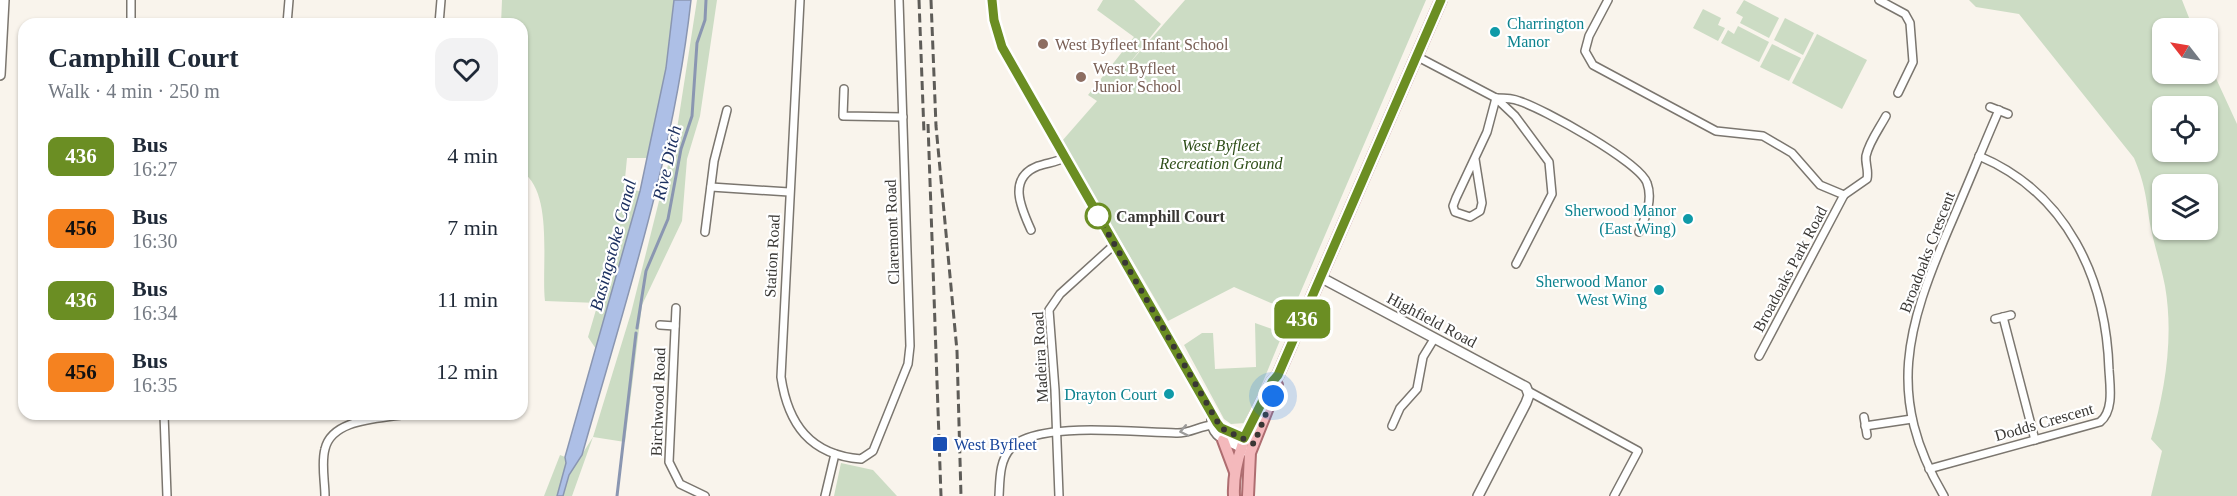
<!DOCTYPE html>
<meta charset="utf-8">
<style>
body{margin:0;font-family:Georgia,serif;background:#f2f2f3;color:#1f2937;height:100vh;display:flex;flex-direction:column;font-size:22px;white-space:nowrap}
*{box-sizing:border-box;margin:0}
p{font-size:20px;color:#747a83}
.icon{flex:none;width:33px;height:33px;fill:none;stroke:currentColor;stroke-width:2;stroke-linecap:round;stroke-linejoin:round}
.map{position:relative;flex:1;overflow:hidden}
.sheet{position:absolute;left:18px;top:18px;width:510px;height:402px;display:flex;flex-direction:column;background:#fff;border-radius:18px;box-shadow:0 2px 4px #0004}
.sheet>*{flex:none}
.badge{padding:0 12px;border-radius:9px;font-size:21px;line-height:39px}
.needle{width:39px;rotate:301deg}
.tools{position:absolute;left:2152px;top:18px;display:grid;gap:12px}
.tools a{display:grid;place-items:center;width:66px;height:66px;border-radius:12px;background:#fff;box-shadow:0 2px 4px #0004;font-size:30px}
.you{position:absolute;width:30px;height:30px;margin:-15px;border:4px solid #fff;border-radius:50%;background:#1a73e8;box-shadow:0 0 0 9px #1a73e833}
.map>.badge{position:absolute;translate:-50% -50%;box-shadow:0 0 0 3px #fff}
.round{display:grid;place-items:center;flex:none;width:63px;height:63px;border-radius:18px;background:#f2f2f3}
.head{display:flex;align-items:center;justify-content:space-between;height:102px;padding:0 30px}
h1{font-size:28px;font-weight:800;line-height:45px}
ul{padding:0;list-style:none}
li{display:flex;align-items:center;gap:18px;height:72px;padding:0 30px}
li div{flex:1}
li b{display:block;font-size:22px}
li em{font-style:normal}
li .badge{min-width:66px;font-weight:700;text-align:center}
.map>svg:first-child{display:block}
.green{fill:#ccdcc4;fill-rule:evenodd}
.water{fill:#adbfe6;stroke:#8a96b1;stroke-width:1.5}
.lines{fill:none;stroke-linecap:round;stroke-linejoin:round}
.stream{stroke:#8a96b1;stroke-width:3}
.street-casing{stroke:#7b766f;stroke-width:10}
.secondary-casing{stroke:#7b766f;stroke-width:12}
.primary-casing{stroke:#ae6d70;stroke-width:14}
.street{stroke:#fff;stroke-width:7}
.secondary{stroke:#fff;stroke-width:9}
.primary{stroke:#f4b9bc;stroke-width:10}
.rail{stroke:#5e5c58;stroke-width:3;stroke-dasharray:9 4.5;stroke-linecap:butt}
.oneway{stroke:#9c9b9a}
.line-casing{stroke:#fff;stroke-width:14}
.line{stroke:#6b8e23;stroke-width:9}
.walk{stroke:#393734;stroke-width:6;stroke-dasharray:0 10.8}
.culture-dot{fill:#0f9aa8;stroke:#fff;stroke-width:2}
.education-dot{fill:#8d6e63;stroke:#fff;stroke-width:2}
.stop-dot{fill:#fff;stroke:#6b8e23;stroke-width:3}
.transit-dot{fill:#1a4fb4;stroke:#fff;stroke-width:2}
.labels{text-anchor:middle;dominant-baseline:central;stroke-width:4.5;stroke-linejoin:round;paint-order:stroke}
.culture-label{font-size:16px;fill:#0d838f;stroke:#fff;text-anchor:end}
.education-label{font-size:16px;fill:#785e54;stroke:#fff;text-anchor:start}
.park-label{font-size:16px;font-style:italic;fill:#2e4e18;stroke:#fff}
.stop-label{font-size:16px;font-weight:bold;fill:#393734;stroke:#fff;text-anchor:start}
.street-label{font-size:16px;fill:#393734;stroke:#fff}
.transit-label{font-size:16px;fill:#164399;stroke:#fff;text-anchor:start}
.water-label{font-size:18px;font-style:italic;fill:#1d3161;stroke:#fff}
</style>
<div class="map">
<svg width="2237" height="496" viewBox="0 0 2237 496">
<rect width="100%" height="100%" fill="#f9f4ec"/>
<g class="green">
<path d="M 502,0 L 674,0 L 666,68 L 647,158 L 627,158 L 624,189 L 640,191 L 596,349 L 588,337 L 598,303 L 545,301 C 541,267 554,192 522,172 L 522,24 L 501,24 Z"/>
<path d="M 697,0 L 717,0 L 700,116 L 687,159 L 682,221 L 642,305 L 625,442 L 593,437 L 572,496 L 563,496 L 569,475 L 593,437 L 631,313 L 677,129 Z"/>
<path d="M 1103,0 L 1134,0 L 1161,24 L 1128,65 L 1185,0 L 1426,0 L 1292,312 L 1234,287 L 1168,321 L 1062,141 L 1097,101 L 1088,95 L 1134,37 L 1097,10 Z"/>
<path d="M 1744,0 L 1779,18 L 1769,38 L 1740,23 L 1743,17 L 1736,13 Z"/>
<path d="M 1969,0 L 2182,0 L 2193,28 L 2163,28 L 2163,74 L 2208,74 L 2208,61 L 2237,124 L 2237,496 L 2151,496 L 2162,451 L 2151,439 C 2165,391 2174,337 2165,286 C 2161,265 2154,245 2150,224 C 2146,197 2145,184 2134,158 L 2019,14 L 1976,7 ZM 2163,106 L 2208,106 L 2208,152 L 2163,152 ZM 2163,184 L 2208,184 L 2208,230 L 2163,230 Z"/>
<path d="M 1703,9 L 1721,18 L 1718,25 L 1725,28 L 1718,41 L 1693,28 Z"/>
<path d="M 1785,18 L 1814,33 L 1803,55 L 1774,40 Z"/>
<path d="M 1738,26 L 1769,42 L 1759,62 L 1721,43 L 1728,30 L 1734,34 Z"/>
<path d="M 1817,34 L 1867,60 L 1842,109 L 1792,83 Z"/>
<path d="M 1772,44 L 1801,58 L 1789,81 L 1760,67 Z"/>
<path d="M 1255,323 L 1283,333 L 1246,423 L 1231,424 L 1224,419 L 1184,345 L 1202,333 L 1213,333 L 1215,369 L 1256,367 Z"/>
<path d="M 560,455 L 565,457 L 566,463 L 557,496 L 544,496 Z"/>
<path d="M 841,463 L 873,470 L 897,496 L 834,496 Z"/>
</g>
<path class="water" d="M 674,0 L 691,0 C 674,156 624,306 582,455 L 569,475 L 563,496 L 557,496 L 566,463 L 565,457 L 640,191 L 666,68 Z"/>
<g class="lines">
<g class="stream">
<path d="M 637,328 L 646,271 L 668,219 L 681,149 L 692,116 L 697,43 L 705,20 L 706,0"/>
<path d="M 617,496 L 636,333"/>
</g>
<defs>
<g id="street">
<path d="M 131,0 L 131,24"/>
<path d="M 800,0 L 781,377 C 788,424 810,455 861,459 L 873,451 L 908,364 L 910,346 L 899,0"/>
<path d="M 1608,0 L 1589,36 L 1585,51 L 1593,65 L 1716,131 L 1763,136 L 1792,153 L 1820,185 L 1844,195 L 1759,356"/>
<path d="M 1879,0 L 1905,14 L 1910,23 L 1913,62 L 1898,93"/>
<path d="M 287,24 L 289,0"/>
<path d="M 439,24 L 441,0"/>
<path d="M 1418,57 L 1496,98 L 1515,116 L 1549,162 L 1552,194 L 1516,264"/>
<path d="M 844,89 L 843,116 L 903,117"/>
<path d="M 1496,98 C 1503,98 1512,98 1519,101 C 1542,108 1640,162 1647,183 C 1653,199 1646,217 1639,232"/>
<path d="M 1990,107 L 2008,114"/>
<path d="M 1475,159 L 1482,203 L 1480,211 L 1470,217 L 1455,212 L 1453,206 L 1456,198 L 1487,132 L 1496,98"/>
<path d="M 711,187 L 789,192"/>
<path d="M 1844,195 L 1867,179 C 1869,170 1865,164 1866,156 C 1869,142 1879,129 1886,116"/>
<path d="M 1031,230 C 1021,208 1007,178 1038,166 C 1047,163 1056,162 1065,158"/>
<path d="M 705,232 L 714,161 L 727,110"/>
<path d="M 676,308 L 669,462 L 680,484 L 705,496"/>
<path d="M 2003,317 L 2035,440"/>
<path d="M 1995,319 L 2011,315"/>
<path d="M 660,325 L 675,326"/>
<path d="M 1528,391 L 1638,451 L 1614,496"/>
<path d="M 164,414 L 167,496"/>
<path d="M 1864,417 L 1867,435"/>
<path d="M 1392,426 L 1400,408 L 1417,389 L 1423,357 L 1434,339"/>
<path d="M 1865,426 L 1912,419"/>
<path d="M 1929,469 L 2100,422 C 2114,411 2110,386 2109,370 C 2106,278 2067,193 1979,156"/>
<path d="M 325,496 C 325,482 321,463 325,449 C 332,418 381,419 406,414"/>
<path d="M 825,496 L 835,454"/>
<path d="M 999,496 C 1000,480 999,461 1011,448 C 1035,420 1140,433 1176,433 C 1188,434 1200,426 1212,425"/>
<path d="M 1059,496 L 1055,390 L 1049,310 L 1060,294 L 1114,245"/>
<path d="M 1944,496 C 1885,396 1907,327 1949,228 C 1966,189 1982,149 1999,110"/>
</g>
<g id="secondary">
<path d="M 992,0 L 994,20 L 1002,47 L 1217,423 L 1221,428 L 1249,441"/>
<path d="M 0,75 L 4,0"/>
<path d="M 1320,277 L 1526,387 L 1529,395 L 1526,403 L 1478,496"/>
<path d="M 1212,418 C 1211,441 1232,439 1246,451"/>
</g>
<g id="primary">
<path d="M 1223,440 L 1235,472"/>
<path d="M 1234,496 C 1232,454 1254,419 1272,382 L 1278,375 L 1441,0"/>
<path d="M 1248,496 L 1250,453 L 1277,385"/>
</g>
</defs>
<use href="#street" class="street-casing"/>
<use href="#secondary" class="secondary-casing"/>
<use href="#primary" class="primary-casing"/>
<use href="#street" class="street"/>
<use href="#secondary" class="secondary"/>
<use href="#primary" class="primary"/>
<g class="rail">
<path d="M 919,0 L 924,133"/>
<path d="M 931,0 L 936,126 L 957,351 L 961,496"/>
<path d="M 928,124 L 941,496"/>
</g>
</g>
<defs><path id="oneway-chevron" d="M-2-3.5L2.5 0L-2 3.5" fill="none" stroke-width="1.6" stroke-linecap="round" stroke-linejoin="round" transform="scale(1.5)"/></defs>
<use class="oneway" href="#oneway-chevron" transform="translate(1184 431) rotate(168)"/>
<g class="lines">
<defs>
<path id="line" d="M 992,0 L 994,20 L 1002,47 L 1217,423 L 1221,428 L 1244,438 L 1272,382 L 1278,375 L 1441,0"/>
</defs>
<use href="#line" class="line-casing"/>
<use href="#line" class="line"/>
<path class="walk" d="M 1098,216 L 1221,428 L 1254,444 L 1273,396"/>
</g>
<g class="culture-dot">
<circle cx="1495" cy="32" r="6"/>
<circle cx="1688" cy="219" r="6"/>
<circle cx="1659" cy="290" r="6"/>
<circle cx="1169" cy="394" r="6"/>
</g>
<g class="education-dot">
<circle cx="1043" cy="44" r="6"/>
<circle cx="1081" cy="77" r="6"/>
</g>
<circle class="stop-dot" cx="1098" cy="216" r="12"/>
<rect class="transit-dot" x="932" y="436" width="16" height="16" rx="3"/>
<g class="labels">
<g class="culture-label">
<text x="1507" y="23" text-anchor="start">Charrington<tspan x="1507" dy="18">Manor</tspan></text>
<text x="1676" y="210">Sherwood Manor<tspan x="1676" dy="18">(East Wing)</tspan></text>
<text x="1647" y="281">Sherwood Manor<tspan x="1647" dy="18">West Wing</tspan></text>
<text x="1157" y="394">Drayton Court</text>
</g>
<g class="education-label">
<text x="1055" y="44">West Byfleet Infant School</text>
<text x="1093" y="68">West Byfleet<tspan x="1093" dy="18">Junior School</tspan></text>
</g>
<g class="park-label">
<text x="1221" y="145">West Byfleet<tspan x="1221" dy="18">Recreation Ground</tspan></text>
</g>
<g class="stop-label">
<text x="1116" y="216">Camphill Court</text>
</g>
<g class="street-label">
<text transform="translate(892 232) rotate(-92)">Claremont Road</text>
<text transform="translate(1927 252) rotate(-69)">Broadoaks Crescent</text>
<text transform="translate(772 256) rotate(-87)">Station Road</text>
<text transform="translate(1790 269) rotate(-62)">Broadoaks Park Road</text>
<text transform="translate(1432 320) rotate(28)">Highfield Road</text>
<text transform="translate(1040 357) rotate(-93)">Madeira Road</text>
<text transform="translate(658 402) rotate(-88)">Birchwood Road</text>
<text transform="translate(2044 422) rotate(-16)">Dodds Crescent</text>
</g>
<g class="transit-label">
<text x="954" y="444">West Byfleet</text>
</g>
<g class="water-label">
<text transform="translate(667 163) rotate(-77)">Rive Ditch</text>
<text transform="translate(613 245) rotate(-75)">Basingstoke Canal</text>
</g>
</g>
</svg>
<div class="tools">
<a><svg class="needle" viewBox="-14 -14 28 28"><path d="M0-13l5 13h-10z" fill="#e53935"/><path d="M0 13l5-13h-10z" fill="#747a83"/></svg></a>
<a><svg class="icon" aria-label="locate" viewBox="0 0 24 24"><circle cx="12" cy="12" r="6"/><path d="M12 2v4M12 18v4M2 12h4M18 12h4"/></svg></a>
<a><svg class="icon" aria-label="layers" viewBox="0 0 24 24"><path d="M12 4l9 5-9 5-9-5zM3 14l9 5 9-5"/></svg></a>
</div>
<div class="you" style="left:1273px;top:396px"></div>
<b class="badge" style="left:1302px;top:319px;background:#6b8e23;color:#fff">436</b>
<section class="sheet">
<div class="head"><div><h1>Camphill Court</h1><p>Walk · 4 min · 250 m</p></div><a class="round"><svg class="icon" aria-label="heart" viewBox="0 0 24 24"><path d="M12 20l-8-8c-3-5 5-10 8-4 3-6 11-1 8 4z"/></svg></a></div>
<ul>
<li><span class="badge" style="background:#6b8e23;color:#fff">436</span><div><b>Bus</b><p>16:27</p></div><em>4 min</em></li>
<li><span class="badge" style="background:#f58220;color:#111">456</span><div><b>Bus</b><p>16:30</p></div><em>7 min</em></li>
<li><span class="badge" style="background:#6b8e23;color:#fff">436</span><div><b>Bus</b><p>16:34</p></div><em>11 min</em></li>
<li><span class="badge" style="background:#f58220;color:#111">456</span><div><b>Bus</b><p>16:35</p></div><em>12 min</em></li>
</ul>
</section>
</div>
